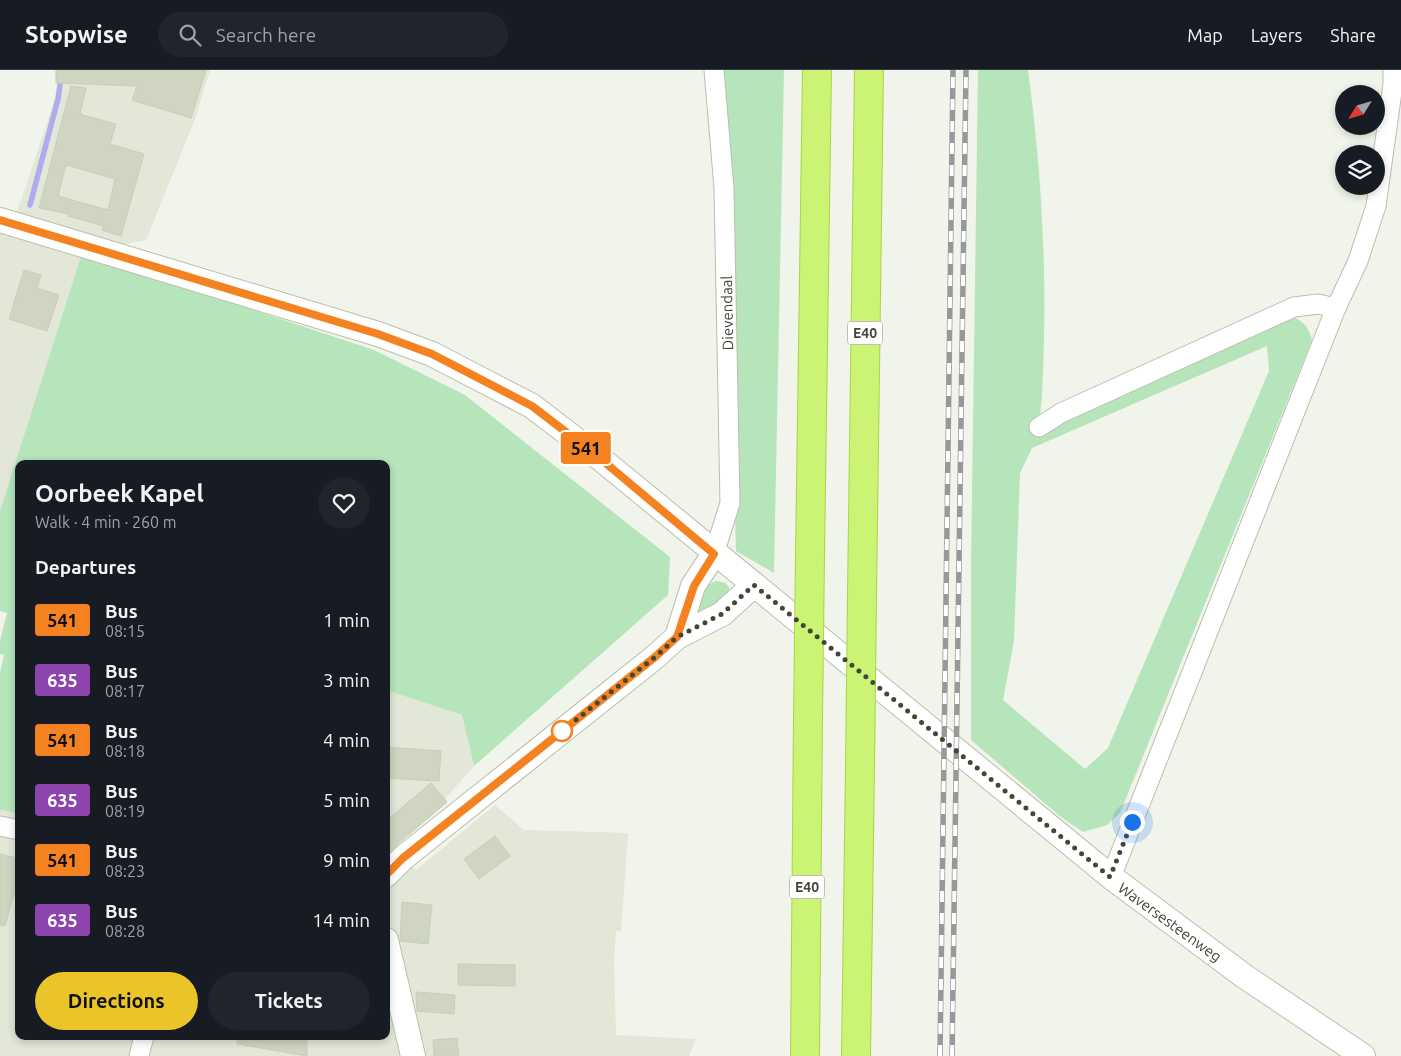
<!DOCTYPE html>
<meta charset="utf-8">
<style>
body{margin:0;font-family:Ubuntu,sans-serif;background:#20242c;color:#f1f3f6;height:100vh;display:flex;flex-direction:column;font-size:19px;white-space:nowrap}
*{box-sizing:border-box;margin:0}
p{font-size:16px;color:#9ea1a6}
.icon{flex:none;width:28px;height:28px;fill:none;stroke:currentColor;stroke-width:2;stroke-linecap:round;stroke-linejoin:round}
.map{position:relative;flex:1;overflow:hidden}
.drawer{position:absolute;left:15px;top:390px;width:375px;height:580px;display:flex;flex-direction:column;background:#171b24;border-radius:10px;box-shadow:0 2px 8px #0003}
.drawer>*{flex:none}
.badge{padding:0 10px;border-radius:4px;font-size:18px;line-height:32px}
.needle{width:32px;rotate:233deg}
.controls{position:absolute;left:1335px;top:15px;display:grid;gap:10px}
.controls a{display:grid;place-items:center;width:50px;height:50px;border-radius:50%;background:#171b24;box-shadow:0 2px 8px #0003;font-size:25px}
.you{position:absolute;width:25px;height:25px;margin:-12px;border:4px solid #fff;border-radius:50%;background:#1a73e8;box-shadow:0 0 0 8px #1a73e833}
.map>.badge{position:absolute;translate:-50% -50%;box-shadow:0 0 0 2px #fff}
h2{padding:0 20px;font-size:19px;line-height:45px}
.round{display:grid;place-items:center;flex:none;width:52px;height:52px;border-radius:26px;background:#20242c}
.headline{display:flex;align-items:center;justify-content:space-between;height:85px;padding:0 20px}
h1{font-size:24px;font-weight:700;line-height:38px}
.primary-button{display:flex;gap:10px;margin-top:auto;padding:10px 20px}
.primary-button a{flex:1;height:58px;border-radius:30px;background:#ebc42a;color:#111;font-size:20px;font-weight:700;line-height:58px;text-align:center}
.primary-button a+a{background:#20242c;color:#f1f3f6}
ul{padding:0;list-style:none}
li{display:flex;align-items:center;gap:15px;height:60px;padding:0 20px}
li div{flex:1}
li b{display:block;font-size:19px}
li em{font-style:normal}
li .badge{min-width:55px;font-weight:700;text-align:center}
header{display:flex;align-items:center;gap:30px;box-sizing:border-box;height:70px;padding:0 25px;background:#171b24;border-bottom:1px solid #363941}
header strong{font-size:24px}
nav{display:flex;gap:28px;margin-inline-start:auto;font-size:18px}
.search{width:350px;height:45px;background:#20242c;display:flex;align-items:center;gap:12px;box-sizing:border-box;padding:0 18px;border-radius:28px;color:#9ea1a6;font-size:19px}
.map>svg:first-child{display:block}
.residential{fill:#e2e7d8}
.green{fill:#b6e5bb;fill-rule:evenodd}
.lines{fill:none;stroke-linecap:round;stroke-linejoin:round}
.stream{stroke:#afabec;stroke-width:5.5}
.building{fill:#cfd5c0;stroke:#c8cfb4;fill-rule:evenodd}
.minor-casing{stroke:#b9bfad;stroke-width:21}
.tertiary-casing{stroke:#b9bfad;stroke-width:26}
.motorway-casing{stroke:#abd345;stroke-width:30}
.minor{stroke:#fff;stroke-width:19}
.tertiary{stroke:#fff;stroke-width:24}
.motorway{stroke:#cbf475;stroke-width:28}
.rail-casing{stroke:#989898;stroke-width:5.5}
.rail{stroke:#fff;stroke-width:4;stroke-dasharray:11;stroke-linecap:butt}
.motorway-bridge-casing{stroke:#abd345;stroke-width:30;stroke-linecap:butt}
.motorway-bridge{stroke:#cbf475;stroke-width:28}
.line-casing{stroke:#fff;stroke-width:11}
.line{stroke:#f58220;stroke-width:8}
.walk{stroke:#434738;stroke-width:5;stroke-dasharray:0 9}
.stop-dot{fill:#fff;stroke:#f58220;stroke-width:2.5}
.labels{text-anchor:middle;dominant-baseline:central;stroke-width:4.5;stroke-linejoin:round;paint-order:stroke}
.shield{fill:#fff;stroke:#7b7e74;stroke-width:1}
.shield-label{font-size:14px;font-weight:bold;fill:#434738}
.street-label{font-size:15px;fill:#434738;stroke:#fff}
</style>
<header>
<strong>Stopwise</strong>
<div class="search"><svg class="icon" aria-label="search" viewBox="0 0 24 24"><circle cx="10" cy="10" r="6"/><path d="M15 15l6 6"/></svg>Search here</div>
<nav><a>Map</a><a>Layers</a><a>Share</a></nav>
</header>
<div class="map">
<svg width="1401" height="986" viewBox="0 0 1401 986">
<rect width="100%" height="100%" fill="#f0f4ea"/>
<g class="residential">
<path d="M 61,0 L 210,0 L 195,49 L 146,170 L 82,183 L 0,441 L 0,163 L 7,165 L 22,128 L 59,17 Z"/>
<path d="M 386,620 L 462,645 L 474,696 L 445,729 L 447,732 L 395,776 L 416,800 L 495,735 L 524,760 L 628,763 L 621,861 L 616,861 L 614,892 L 616,965 L 696,969 L 689,986 L 0,986 L 0,740 L 19,743 L 19,966 L 386,966 Z"/>
</g>
<g class="green">
<path d="M 721,0 L 784,0 L 774,503 L 736,481 Z"/>
<path d="M 978,0 L 1028,0 C 1040,89 1046,180 1044,269 C 1043,300 1043,330 1038,360 L 1294,247 C 1305,253 1309,258 1312,270 L 1120,743 L 1107,755 L 1083,762 L 1061,747 L 971,670 L 971,494 ZM 1267,276 L 1269,301 L 1108,678 L 1085,699 L 1003,630 L 1014,571 L 1020,403 L 1032,378 Z"/>
<path d="M 82,183 L 374,280 L 465,325 L 670,487 L 668,525 L 474,696 L 462,645 L 386,620 L 386,394 L 19,394 L 19,743 L 0,740 L 0,603 L 4,585 L 0,584 L 0,571 L 7,543 L 0,541 L 0,441 Z"/>
<path d="M 717,511 L 725,513 L 729,517 L 729,529 L 700,543 L 697,542 C 699,528 702,515 717,511 Z"/>
</g>
<g class="lines">
<path class="stream" d="M 30,135 L 58,29 L 62,0"/>
</g>
<g class="building">
<path d="M 56,0 L 206,0 L 191,48 L 132,30 L 137,16 L 56,13 Z"/>
<path d="M 71,16 L 86,18 L 80,44 L 116,54 L 110,74 L 144,84 L 121,166 L 102,160 L 104,156 L 68,146 L 69,144 L 39,138 ZM 66,95 L 115,109 L 108,140 L 58,126 Z"/>
<path d="M 24,200 L 41,205 L 37,218 L 59,225 L 47,261 L 9,249 Z"/>
<path d="M 386,677 L 441,681 L 439,711 L 386,708 Z"/>
<path d="M 431,713 L 447,732 L 386,784 L 386,751 Z"/>
<path d="M 495,766 L 510,786 L 479,809 L 464,789 Z"/>
<path d="M 0,784 L 19,789 L 19,821 L 15,820 L 5,856 L 0,855 Z"/>
<path d="M 402,832 L 432,835 L 428,874 L 400,871 Z"/>
<path d="M 458,894 L 515,895 L 515,916 L 458,915 Z"/>
<path d="M 416,922 L 455,925 L 454,944 L 417,941 Z"/>
<path d="M 238,966 L 307,966 L 307,986 L 237,974 Z"/>
<path d="M 457,968 L 459,986 L 434,986 L 433,970 Z"/>
</g>
<g class="lines">
<defs>
<g id="minor">
<path d="M 714,0 L 724,118 L 730,433 L 714,484"/>
<path d="M 1039,357 L 1061,343 L 1294,237 L 1318,234 L 1336,238"/>
<path d="M 0,756 L 19,760"/>
<path d="M 1111,807 L 1336,238 L 1358,191 L 1376,136 L 1393,14 L 1393,0"/>
<path d="M 139,986 L 144,966"/>
</g>
<g id="tertiary">
<path d="M 0,150 L 378,264 L 432,284 L 532,336 L 596,385 L 1111,807 L 1244,906 L 1363,986"/>
<path d="M 677,567 L 693,516 L 714,484"/>
<path d="M 386,805 L 403,788 L 655,587 L 677,567 L 722,544 L 754,515"/>
<path d="M 386,870 L 413,986"/>
</g>
<g id="motorway">
<path d="M 810,485 L 817,0"/>
<path d="M 862,526 L 869,0"/>
<path d="M 805,986 L 808,649"/>
<path d="M 856,986 L 860,698"/>
</g>
</defs>
<use href="#minor" class="minor-casing"/>
<use href="#tertiary" class="tertiary-casing"/>
<use href="#motorway" class="motorway-casing"/>
<use href="#minor" class="minor"/>
<use href="#tertiary" class="tertiary"/>
<use href="#motorway" class="motorway"/>
<defs>
<g id="rail">
<path d="M 940,986 L 953,0"/>
<path d="M 952,986 L 966,0"/>
</g>
</defs>
<use href="#rail" class="rail-casing"/>
<use href="#rail" class="rail"/>
<defs>
<g id="motorway-bridge">
<path d="M 808,649 L 810,485"/>
<path d="M 860,698 L 862,526"/>
</g>
</defs>
<use href="#motorway-bridge" class="motorway-bridge-casing"/>
<use href="#motorway-bridge" class="motorway-bridge"/>
</g>
<g class="lines">
<defs>
<path id="line" d="M 0,150 L 378,264 L 432,284 L 532,336 L 596,385 L 714,484 L 694,516 L 677,567 L 655,587 L 403,788 L 386,805"/>
</defs>
<use href="#line" class="line-casing"/>
<use href="#line" class="line"/>
<path class="walk" d="M 562,661 L 655,587 L 677,567 L 722,544 L 754,515 L 1110,807 L 1132,752"/>
</g>
<circle class="stop-dot" cx="562" cy="661" r="10"/>
<g class="labels">
<g class="shield">
<rect x="847.5" y="251.5" width="35" height="23" rx="4"/>
<rect x="789.5" y="805.5" width="35" height="23" rx="4"/>
</g>
<g class="shield-label">
<text x="865" y="263">E40</text>
<text x="807" y="817">E40</text>
</g>
<g class="street-label">
<text transform="translate(727 243) rotate(-91)">Dievendaal</text>
<text transform="translate(1170 852) rotate(36)">Waversesteenweg</text>
</g>
</g>
</svg>
<div class="controls">
<a><svg class="needle" viewBox="-14 -14 28 28"><path d="M0-13l5 13h-10z" fill="#e53935"/><path d="M0 13l5-13h-10z" fill="#9ea1a6"/></svg></a>
<a><svg class="icon" aria-label="layers" viewBox="0 0 24 24"><path d="M12 4l9 5-9 5-9-5zM3 14l9 5 9-5"/></svg></a>
</div>
<div class="you" style="left:1132px;top:752px"></div>
<b class="badge" style="left:586px;top:378px;background:#f58220;color:#111">541</b>
<section class="drawer">
<div class="headline"><div><h1>Oorbeek Kapel</h1><p>Walk · 4 min · 260 m</p></div><a class="round"><svg class="icon" aria-label="heart" viewBox="0 0 24 24"><path d="M12 20l-8-8c-3-5 5-10 8-4 3-6 11-1 8 4z"/></svg></a></div>
<h2>Departures</h2>
<ul>
<li><span class="badge" style="background:#f58220;color:#111">541</span><div><b>Bus</b><p>08:15</p></div><em>1 min</em></li>
<li><span class="badge" style="background:#8e44ad;color:#fff">635</span><div><b>Bus</b><p>08:17</p></div><em>3 min</em></li>
<li><span class="badge" style="background:#f58220;color:#111">541</span><div><b>Bus</b><p>08:18</p></div><em>4 min</em></li>
<li><span class="badge" style="background:#8e44ad;color:#fff">635</span><div><b>Bus</b><p>08:19</p></div><em>5 min</em></li>
<li><span class="badge" style="background:#f58220;color:#111">541</span><div><b>Bus</b><p>08:23</p></div><em>9 min</em></li>
<li><span class="badge" style="background:#8e44ad;color:#fff">635</span><div><b>Bus</b><p>08:28</p></div><em>14 min</em></li>
</ul>
<div class="primary-button"><a>Directions</a><a>Tickets</a></div>
</section>
</div>
